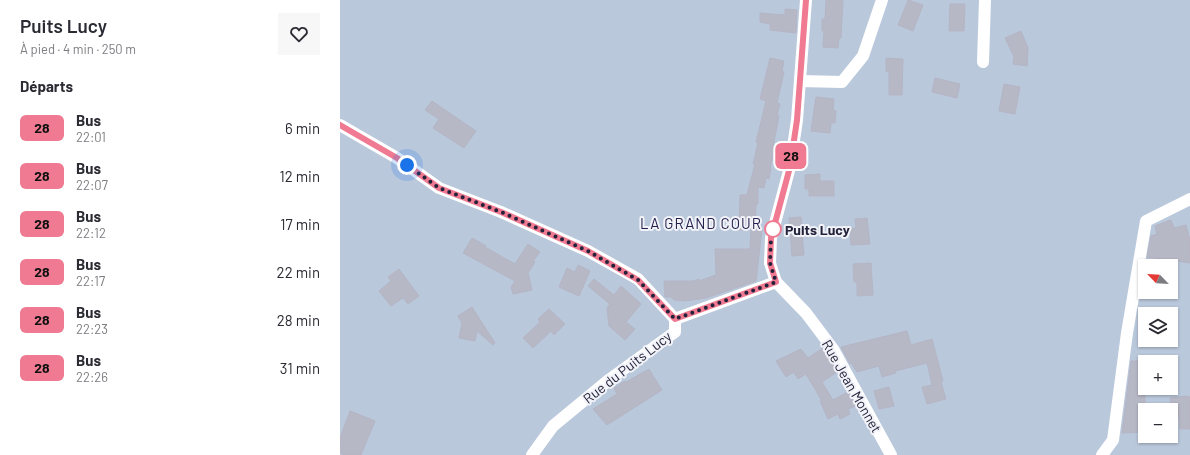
<!DOCTYPE html>
<html lang="fr">
<meta charset="utf-8">
<style>
body{margin:0;font-family:Barlow,sans-serif;background:#f7f7f7;color:#2b2b33;height:100vh;display:flex;flex-direction:column;font-size:15px;white-space:nowrap}
*{box-sizing:border-box;margin:0}
p{font-size:13px;color:#7c7c81}
.icon{flex:none;width:22px;height:22px;fill:none;stroke:currentColor;stroke-width:2;stroke-linecap:round;stroke-linejoin:round}
.map{position:relative;flex:1;overflow:hidden}
.side{display:flex;flex-direction:column;background:#fff;width:340px}
.side>*{flex:none}
.badge{padding:0 8px;border-radius:6px;font-size:14px;line-height:26px}
.needle{width:26px;rotate:295deg}
.buttons{position:absolute;left:798px;top:259px;display:grid;gap:8px}
.buttons a{display:grid;place-items:center;width:40px;height:40px;border-radius:0px;background:#fff;box-shadow:0 1px 3px #0004;font-size:20px}
.you{position:absolute;width:20px;height:20px;margin:-10px;border:3px solid #fff;border-radius:50%;background:#1a73e8;box-shadow:0 0 0 6px #1a73e833}
.map>.badge{position:absolute;translate:-50% -50%;box-shadow:0 0 0 2px #fff}
h2{padding:0 20px;font-size:15px;line-height:36px}
.round{display:grid;place-items:center;flex:none;width:42px;height:42px;border-radius:0px;background:#f7f7f7}
.headline{display:flex;align-items:center;justify-content:space-between;height:68px;padding:0 20px}
h1{font-size:19px;font-weight:600;line-height:30px}
ul{padding:0;list-style:none}
li{display:flex;align-items:center;gap:12px;height:48px;padding:0 20px}
li div{flex:1}
li b{display:block;font-size:15px}
li em{font-style:normal}
li .badge{min-width:44px;font-weight:700;text-align:center}
main{display:flex;flex:1;min-height:0}
.map>svg:first-child{display:block}
.green{fill:#bac8dc;fill-rule:evenodd}
.building{fill:#b7b8c6;stroke:#b4b5c5}
.lines{fill:none;stroke-linecap:round;stroke-linejoin:round}
.minor{stroke:#fff;stroke-width:12}
.line-casing{stroke:#fff;stroke-width:9}
.line{stroke:#ef7a91;stroke-width:6}
.walk{stroke:#23223b;stroke-width:4;stroke-dasharray:0 7.2}
.stop-dot{fill:#fff;stroke:#ef7a91;stroke-width:2}
.labels{text-anchor:middle;dominant-baseline:central;stroke-width:4;stroke-linejoin:round;paint-order:stroke}
.stop-label{font-size:14px;font-weight:bold;fill:#23223b;stroke:#f1f3f8;text-anchor:start}
.street-label{font-size:14px;fill:#23223b;stroke:#f1f3f8}
.neighbourhood-label{font-size:15px;letter-spacing:1px;fill:#221e4d;stroke:#f1f3f8}
</style>
<main>
<section class="side">
<div class="headline"><div><h1>Puits Lucy</h1><p>À pied · 4 min · 250 m</p></div><a class="round"><svg class="icon" aria-label="heart" viewBox="0 0 24 24"><path d="M12 20l-8-8c-3-5 5-10 8-4 3-6 11-1 8 4z"/></svg></a></div>
<h2>Départs</h2>
<ul>
<li><span class="badge" style="background:#ef7a91;color:#111">28</span><div><b>Bus</b><p>22:01</p></div><em>6 min</em></li>
<li><span class="badge" style="background:#ef7a91;color:#111">28</span><div><b>Bus</b><p>22:07</p></div><em>12 min</em></li>
<li><span class="badge" style="background:#ef7a91;color:#111">28</span><div><b>Bus</b><p>22:12</p></div><em>17 min</em></li>
<li><span class="badge" style="background:#ef7a91;color:#111">28</span><div><b>Bus</b><p>22:17</p></div><em>22 min</em></li>
<li><span class="badge" style="background:#ef7a91;color:#111">28</span><div><b>Bus</b><p>22:23</p></div><em>28 min</em></li>
<li><span class="badge" style="background:#ef7a91;color:#111">28</span><div><b>Bus</b><p>22:26</p></div><em>31 min</em></li>
</ul>
</section>
<div class="map">
<svg width="850" height="455" viewBox="0 0 850 455">
<rect width="100%" height="100%" fill="#e1e2eb"/>
<path class="green" d="M 0,0 L 850,0 L 850,455 L 0,455 ZM 805,266 L 831,266 L 831,292 L 805,292 ZM 805,314 L 831,314 L 831,340 L 805,340 ZM 805,362 L 831,362 L 831,388 L 805,388 ZM 805,410 L 831,410 L 831,436 L 805,436 Z"/>
<g class="building">
<path d="M 486,0 L 503,0 L 501,38 L 499,38 L 498,48 L 483,47 L 484,31 L 482,31 L 482,19 L 485,19 Z"/>
<path d="M 568,0 L 583,5 L 573,31 L 558,25 Z"/>
<path d="M 610,4 L 625,4 L 624,31 L 609,31 Z"/>
<path d="M 445,9 L 457,10 L 456,33 L 430,30 L 430,24 L 420,22 L 420,13 L 445,15 Z"/>
<path d="M 681,31 L 688,48 L 687,66 L 673,64 L 674,57 L 665,38 Z"/>
<path d="M 430,58 L 444,61 L 442,71 L 444,72 L 437,103 L 440,104 L 437,115 L 439,116 L 433,147 L 435,147 L 430,168 L 431,168 L 429,179 L 426,178 L 424,188 L 418,187 L 418,204 L 416,204 L 415,230 L 422,230 L 416,281 L 366,298 L 345,301 L 334,300 L 331,297 L 325,297 L 324,281 L 353,281 L 359,279 L 359,281 L 376,275 L 375,249 L 410,249 L 411,230 L 399,230 L 400,195 L 407,195 L 415,164 L 413,164 L 418,143 L 416,142 L 426,101 L 420,99 Z"/>
<path d="M 546,58 L 563,59 L 562,95 L 549,95 L 549,72 L 546,71 Z"/>
<path d="M 595,78 L 620,84 L 617,98 L 592,92 Z"/>
<path d="M 664,84 L 680,87 L 675,114 L 659,111 Z"/>
<path d="M 476,97 L 494,99 L 493,110 L 496,111 L 495,123 L 491,123 L 490,133 L 471,131 Z"/>
<path d="M 92,101 L 136,131 L 124,148 L 93,128 L 99,119 L 85,110 Z"/>
<path d="M 480,174 L 480,181 L 494,181 L 494,196 L 469,196 L 469,189 L 465,189 L 465,175 Z"/>
<path d="M 461,217 L 462,225 L 466,229 L 462,233 L 464,255 L 452,256 L 449,218 Z"/>
<path d="M 527,218 L 530,244 L 511,245 L 510,229 L 516,228 L 515,219 Z"/>
<path d="M 831,220 L 834,228 L 846,225 L 850,240 L 850,263 L 807,257 L 811,236 L 817,234 L 815,226 Z"/>
<path d="M 132,238 L 146,246 L 145,247 L 175,264 L 188,244 L 200,252 L 193,261 L 195,262 L 188,273 L 192,290 L 173,294 L 171,287 L 175,281 L 123,253 Z"/>
<path d="M 531,263 L 533,295 L 517,296 L 517,282 L 514,282 L 513,264 Z"/>
<path d="M 238,265 L 250,271 L 239,296 L 219,287 L 227,268 L 235,272 Z"/>
<path d="M 59,269 L 79,296 L 68,304 L 63,298 L 51,306 L 39,291 L 51,281 L 48,277 Z"/>
<path d="M 254,279 L 274,295 L 281,286 L 301,304 L 286,322 L 295,329 L 285,340 L 269,326 L 267,308 L 270,304 L 248,286 Z"/>
<path d="M 132,307 L 155,343 L 153,345 L 137,331 L 135,341 L 119,338 L 122,323 L 118,316 Z"/>
<path d="M 209,309 L 225,324 L 214,335 L 211,331 L 193,348 L 183,338 L 200,322 L 198,319 Z"/>
<path d="M 567,331 L 571,345 L 592,339 L 603,381 L 601,382 L 606,399 L 587,404 L 582,387 L 592,385 L 587,363 L 555,371 L 556,373 L 542,377 L 539,366 L 517,372 L 511,363 L 510,364 L 501,347 Z"/>
<path d="M 483,348 L 497,372 L 482,382 L 493,400 L 508,392 L 516,406 L 508,409 L 510,414 L 500,419 L 498,414 L 488,419 L 480,401 L 482,401 L 466,374 L 458,379 L 454,372 L 446,377 L 436,361 L 461,349 L 468,358 Z"/>
<path d="M 791,361 L 805,361 L 805,432 L 782,433 Z"/>
<path d="M 309,369 L 322,390 L 267,425 L 253,409 L 277,394 L 274,388 L 285,381 L 286,382 Z"/>
<path d="M 549,387 L 554,406 L 539,409 L 534,391 Z"/>
<path d="M 847,396 L 850,397 L 850,429 L 840,429 L 838,408 L 831,409 L 830,398 Z"/>
<path d="M 10,411 L 35,421 L 21,455 L 4,455 L 0,453 L 0,438 Z"/>
</g>
<g class="lines">
<g class="minor">
<path d="M 466,0 L 457,120 L 450,167 L 431,238 L 430,263 L 436,282 L 466,313 L 493,349 L 551,455"/>
<path d="M 643,62 L 645,0"/>
<path d="M 460,81 L 502,82 L 523,56 L 542,0"/>
<path d="M 0,125 L 57,158 L 99,188 L 161,212 L 248,251 L 298,279 L 335,319"/>
<path d="M 335,319 L 436,282"/>
<path d="M 192,455 L 213,426 L 270,379 L 335,332 L 335,319"/>
<path d="M 762,455 L 773,440 L 787,333 L 806,221 L 850,199"/>
</g>
</g>
<g class="lines">
<defs>
<path id="line" d="M 0,125 L 57,158 L 99,188 L 161,212 L 248,251 L 298,280 L 335,319 L 436,282 L 430,263 L 431,238 L 450,167 L 457,120 L 466,0"/>
</defs>
<use href="#line" class="line-casing"/>
<use href="#line" class="line"/>
<path class="walk" d="M 67,165 L 99,188 L 161,212 L 248,251 L 298,280 L 335,319 L 436,282 L 430,263 L 431,238 L 433,229"/>
</g>
<circle class="stop-dot" cx="433" cy="229" r="8"/>
<g class="labels">
<g class="stop-label">
<text x="445" y="229">Puits Lucy</text>
</g>
<g class="street-label">
<text transform="translate(287 367) rotate(-38)">Rue du Puits Lucy</text>
<text transform="translate(512 386) rotate(60)">Rue Jean Monnet</text>
</g>
<g class="neighbourhood-label">
<text x="361" y="223">LA GRAND COUR</text>
</g>
</g>
</svg>
<div class="buttons">
<a><svg class="needle" viewBox="-14 -14 28 28"><path d="M0-13l5 13h-10z" fill="#e53935"/><path d="M0 13l5-13h-10z" fill="#7c7c81"/></svg></a>
<a><svg class="icon" aria-label="layers" viewBox="0 0 24 24"><path d="M12 4l9 5-9 5-9-5zM3 14l9 5 9-5"/></svg></a>
<a>+</a>
<a>−</a>
</div>
<div class="you" style="left:67px;top:165px"></div>
<b class="badge" style="left:451px;top:156px;background:#ef7a91;color:#111">28</b>
</div>
</main>
